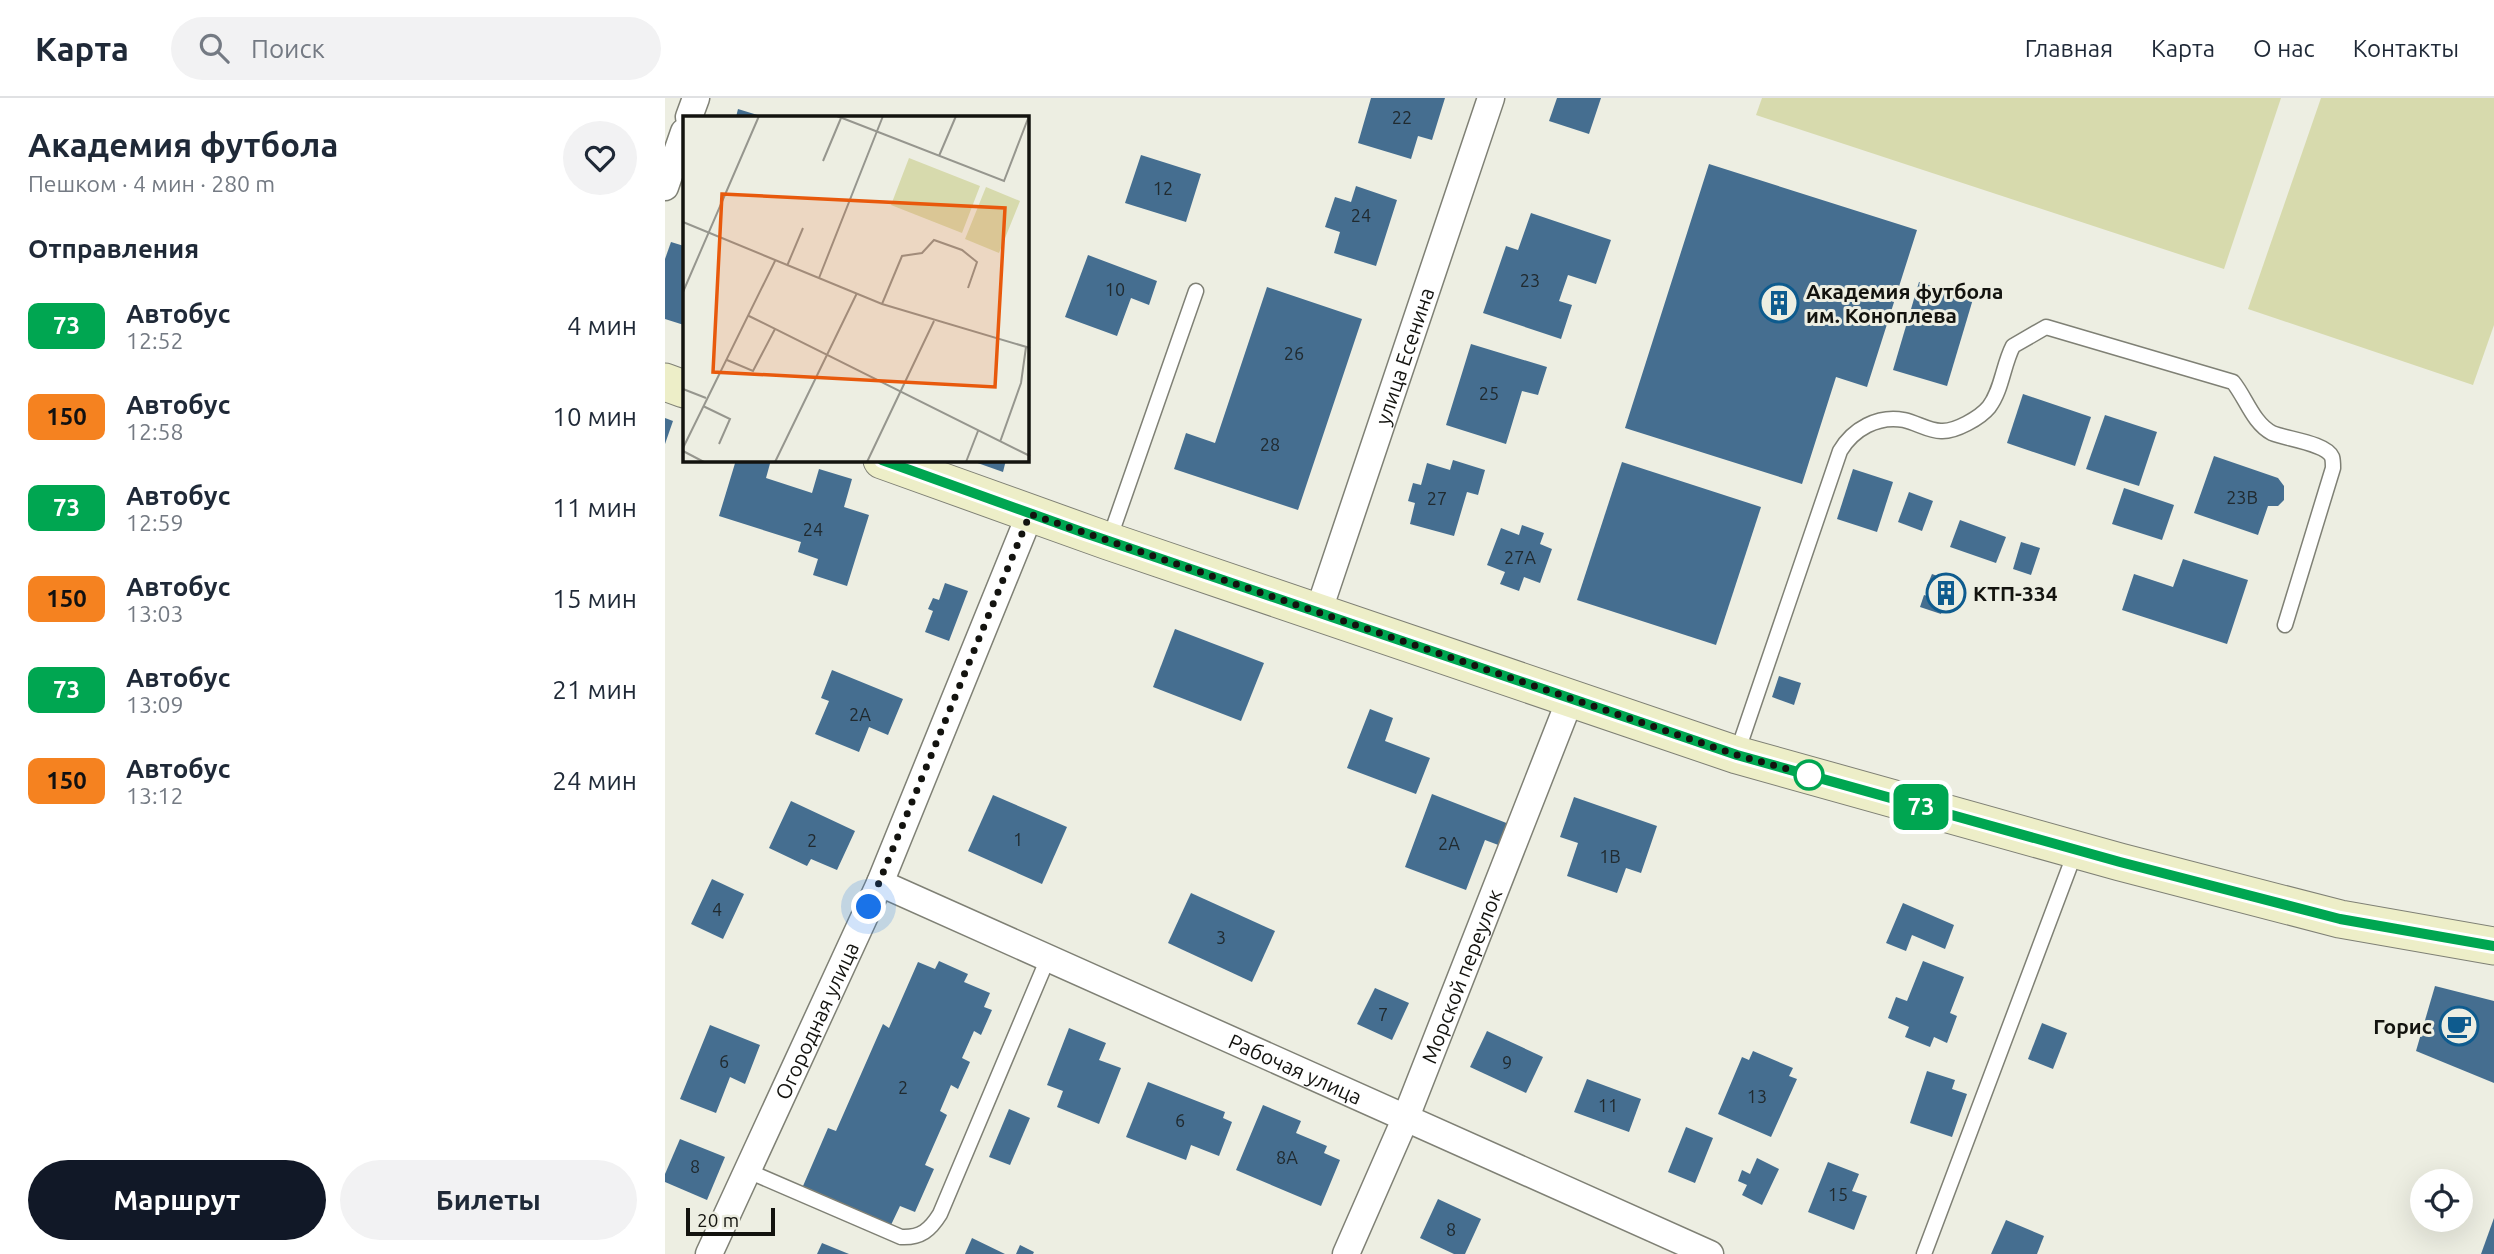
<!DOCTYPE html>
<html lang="ru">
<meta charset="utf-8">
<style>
body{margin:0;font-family:Ubuntu,sans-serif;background:#f2f2f3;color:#1f2937;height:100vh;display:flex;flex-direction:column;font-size:26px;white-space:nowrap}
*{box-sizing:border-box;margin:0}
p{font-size:23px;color:#747a83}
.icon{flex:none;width:38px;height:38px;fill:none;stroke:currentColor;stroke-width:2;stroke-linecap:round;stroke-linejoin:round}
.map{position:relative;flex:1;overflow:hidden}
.sheet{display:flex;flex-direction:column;background:#fff;width:665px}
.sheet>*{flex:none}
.badge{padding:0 14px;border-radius:10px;font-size:24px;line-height:46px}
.fabs{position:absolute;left:1745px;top:1071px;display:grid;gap:14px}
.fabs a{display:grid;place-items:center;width:63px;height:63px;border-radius:50%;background:#fff;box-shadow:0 7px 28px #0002;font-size:35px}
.scale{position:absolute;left:21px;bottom:18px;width:89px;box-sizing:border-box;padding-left:7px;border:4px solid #13130f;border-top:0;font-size:19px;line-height:24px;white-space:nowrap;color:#13130f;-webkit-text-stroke:5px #edeee2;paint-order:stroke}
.you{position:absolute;width:35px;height:35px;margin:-18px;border:5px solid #fff;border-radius:50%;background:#1a73e8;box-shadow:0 0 0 10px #1a73e833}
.map>.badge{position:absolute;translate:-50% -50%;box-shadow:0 0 0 4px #fff}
h2{padding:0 28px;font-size:26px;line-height:63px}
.round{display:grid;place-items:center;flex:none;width:74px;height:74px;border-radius:37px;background:#f2f2f3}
.head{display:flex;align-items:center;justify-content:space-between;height:119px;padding:0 28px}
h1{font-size:33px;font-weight:700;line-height:52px}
.primary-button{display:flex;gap:14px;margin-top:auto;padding:14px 28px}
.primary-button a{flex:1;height:80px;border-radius:42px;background:#111827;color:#fff;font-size:28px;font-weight:700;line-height:80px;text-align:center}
.primary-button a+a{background:#f2f2f3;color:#1f2937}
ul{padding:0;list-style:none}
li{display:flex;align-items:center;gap:21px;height:91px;padding:0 28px}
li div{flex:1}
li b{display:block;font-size:26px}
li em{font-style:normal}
li .badge{min-width:77px;font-weight:700;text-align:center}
header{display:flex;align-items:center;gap:42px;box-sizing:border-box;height:98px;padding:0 35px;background:#fff;border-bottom:2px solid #e0e1e3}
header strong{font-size:33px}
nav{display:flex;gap:38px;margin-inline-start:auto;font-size:24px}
.search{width:490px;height:63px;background:#f2f2f3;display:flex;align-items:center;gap:18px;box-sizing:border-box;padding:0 24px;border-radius:38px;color:#747a83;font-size:26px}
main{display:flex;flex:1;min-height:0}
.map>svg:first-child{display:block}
.green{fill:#d7daad}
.building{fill:#456e90}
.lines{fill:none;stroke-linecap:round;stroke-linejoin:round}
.lane-casing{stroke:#7f8075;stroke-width:17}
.street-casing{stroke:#7f8075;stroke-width:29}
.secondary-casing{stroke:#7f8075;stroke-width:39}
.lane{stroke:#fff;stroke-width:14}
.street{stroke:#fff;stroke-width:26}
.secondary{stroke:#edeec8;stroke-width:37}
.line-casing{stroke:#fff;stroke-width:16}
.line{stroke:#00a651;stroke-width:10}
.walk{stroke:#13130f;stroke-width:7;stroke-dasharray:0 12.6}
.stop-dot{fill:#fff;stroke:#00a651;stroke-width:3.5}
.labels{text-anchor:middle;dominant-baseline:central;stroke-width:6;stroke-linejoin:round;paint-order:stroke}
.number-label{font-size:18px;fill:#202a2f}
.poi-label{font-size:21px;font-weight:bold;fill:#13130f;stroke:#edeee2;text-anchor:start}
.street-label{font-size:21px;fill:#13130f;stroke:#edeee2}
.inset-road{fill:none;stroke:#96968e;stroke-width:2}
.view{fill:#e8590c;fill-opacity:0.15;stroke:#e8590c;stroke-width:3.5}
.inset-edge{fill:none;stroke:#13130f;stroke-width:3.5}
</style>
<header>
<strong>Карта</strong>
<div class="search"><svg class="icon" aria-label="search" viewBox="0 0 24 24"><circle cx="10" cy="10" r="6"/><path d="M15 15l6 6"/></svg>Поиск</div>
<nav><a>Главная</a><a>Карта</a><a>О нас</a><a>Контакты</a></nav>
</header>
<main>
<section class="sheet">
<div class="head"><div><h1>Академия футбола</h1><p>Пешком · 4 мин · 280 m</p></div><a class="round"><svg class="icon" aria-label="heart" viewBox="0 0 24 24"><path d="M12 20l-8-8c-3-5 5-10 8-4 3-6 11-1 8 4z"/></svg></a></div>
<h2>Отправления</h2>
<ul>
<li><span class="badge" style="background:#00a651;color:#fff">73</span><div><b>Автобус</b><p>12:52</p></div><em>4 мин</em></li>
<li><span class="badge" style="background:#f58220;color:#111">150</span><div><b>Автобус</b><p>12:58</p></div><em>10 мин</em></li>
<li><span class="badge" style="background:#00a651;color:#fff">73</span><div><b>Автобус</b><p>12:59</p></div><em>11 мин</em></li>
<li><span class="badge" style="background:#f58220;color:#111">150</span><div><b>Автобус</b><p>13:03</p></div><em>15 мин</em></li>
<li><span class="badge" style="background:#00a651;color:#fff">73</span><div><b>Автобус</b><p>13:09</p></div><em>21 мин</em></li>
<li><span class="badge" style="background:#f58220;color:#111">150</span><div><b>Автобус</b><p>13:12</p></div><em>24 мин</em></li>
</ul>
<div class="primary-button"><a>Маршрут</a><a>Билеты</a></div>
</section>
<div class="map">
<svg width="1829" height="1156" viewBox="0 0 1829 1156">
<rect width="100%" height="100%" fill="#edeee2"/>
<g class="green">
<path d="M 1097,0 L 1616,0 L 1559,171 L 1091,17 Z"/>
<path d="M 1656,0 L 1829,0 L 1829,227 L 1808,287 L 1583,211 Z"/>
</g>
<g class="building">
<path d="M 706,0 L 780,0 L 767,42 L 753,38 L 746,61 L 693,45 Z"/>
<path d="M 892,0 L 936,0 L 924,36 L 884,23 Z"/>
<path d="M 73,11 L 99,19 L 71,19 Z"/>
<path d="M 476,57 L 536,76 L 521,124 L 460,105 Z"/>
<path d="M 1044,66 L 1252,132 L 1202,289 L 1171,279 L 1137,386 L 960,330 Z"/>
<path d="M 691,88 L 732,102 L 711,168 L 669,155 L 675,134 L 660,129 L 670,99 L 686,104 Z"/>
<path d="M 866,115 L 946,142 L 931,186 L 903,177 L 894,203 L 907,207 L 896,241 L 818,215 L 841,148 L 853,152 Z"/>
<path d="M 6,144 L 19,148 L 19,227 L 0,221 L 0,161 Z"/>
<path d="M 423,157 L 492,183 L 484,207 L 466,200 L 452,238 L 400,219 Z"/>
<path d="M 1254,184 L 1308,201 L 1282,288 L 1228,272 Z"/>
<path d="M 602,189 L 697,221 L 633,412 L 509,371 L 521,335 L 550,345 Z"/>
<path d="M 806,246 L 882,269 L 873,297 L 857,293 L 841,346 L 781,327 Z"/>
<path d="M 1358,296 L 1426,319 L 1410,368 L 1342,345 Z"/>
<path d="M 1440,317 L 1492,334 L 1474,388 L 1421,371 Z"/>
<path d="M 0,320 L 8,323 L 0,346 Z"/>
<path d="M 1549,358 L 1613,380 L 1619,388 L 1619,402 L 1613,408 L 1603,408 L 1593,437 L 1529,415 Z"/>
<path d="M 71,362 L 106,362 L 101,380 L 147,395 L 154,371 L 187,381 L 179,409 L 204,417 L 182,488 L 148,477 L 153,461 L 133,454 L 136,444 L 54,418 Z"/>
<path d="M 304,362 L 341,362 L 338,374 Z"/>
<path d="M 788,362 L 820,372 L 813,397 L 802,394 L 789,438 L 745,426 L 750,405 L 743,403 L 748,385 L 756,387 L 762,365 L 785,372 Z"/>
<path d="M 957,364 L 1096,409 L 1051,547 L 912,502 Z"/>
<path d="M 1188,371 L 1228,384 L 1212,434 L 1172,421 Z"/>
<path d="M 1459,390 L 1509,407 L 1497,442 L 1447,426 Z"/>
<path d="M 1244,394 L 1268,403 L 1257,433 L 1233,424 Z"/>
<path d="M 1295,422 L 1341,439 L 1331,465 L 1285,449 Z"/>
<path d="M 857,427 L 879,435 L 875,446 L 887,451 L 875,485 L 859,479 L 854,493 L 835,486 L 840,474 L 822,467 L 836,430 L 854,437 Z"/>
<path d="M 1356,444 L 1375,450 L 1366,477 L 1348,471 Z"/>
<path d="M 1518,461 L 1583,482 L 1562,546 L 1457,512 L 1469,476 L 1508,489 Z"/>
<path d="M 1267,476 L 1288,484 L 1276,516 L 1255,509 L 1259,497 L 1275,502 L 1278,494 L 1262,488 Z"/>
<path d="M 280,485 L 303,493 L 284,543 L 260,534 L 268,513 L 263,511 L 268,500 L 274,502 Z"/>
<path d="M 510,531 L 599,565 L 576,623 L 488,589 Z"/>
<path d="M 167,572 L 238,601 L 223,637 L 204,629 L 194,654 L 150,636 L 164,603 L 156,600 Z"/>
<path d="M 1114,578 L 1136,585 L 1129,607 L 1107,599 Z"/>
<path d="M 705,611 L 728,620 L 720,643 L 765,660 L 751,696 L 682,670 Z"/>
<path d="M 767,696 L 844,726 L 836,748 L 820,742 L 801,792 L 740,769 Z"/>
<path d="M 328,697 L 402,729 L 377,786 L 303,753 Z"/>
<path d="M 909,699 L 992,728 L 976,775 L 961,770 L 952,795 L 902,778 L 913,745 L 895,739 Z"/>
<path d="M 126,703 L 190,733 L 172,772 L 146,761 L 142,768 L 104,750 Z"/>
<path d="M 47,781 L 79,796 L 58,841 L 26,826 Z"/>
<path d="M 526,795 L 610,833 L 587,884 L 503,845 Z"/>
<path d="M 1238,805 L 1289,827 L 1280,851 L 1247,837 L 1241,853 L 1221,845 Z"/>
<path d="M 274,863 L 303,876 L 299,884 L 325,895 L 319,909 L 327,912 L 316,937 L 309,933 L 297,960 L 305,964 L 293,991 L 286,987 L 275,1013 L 282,1017 L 260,1067 L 269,1071 L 250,1114 L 235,1108 L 226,1127 L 138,1088 L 163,1030 L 171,1033 L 218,926 L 224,930 L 253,864 L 270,871 Z"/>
<path d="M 1258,863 L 1299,879 L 1285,915 L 1292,918 L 1282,945 L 1269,939 L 1265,949 L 1240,939 L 1244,929 L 1223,920 L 1231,899 L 1242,903 Z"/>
<path d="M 1770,888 L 1829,903 L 1829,985 L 1751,953 Z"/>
<path d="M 710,890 L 744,905 L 727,942 L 692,926 Z"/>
<path d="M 1377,925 L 1402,935 L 1388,971 L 1363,961 Z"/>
<path d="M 45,927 L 95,947 L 80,986 L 65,979 L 51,1015 L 15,1001 Z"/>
<path d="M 404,930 L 441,945 L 434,962 L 456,970 L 434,1026 L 392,1009 L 398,993 L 382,987 Z"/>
<path d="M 822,933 L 878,959 L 861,995 L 805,969 Z"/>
<path d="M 1088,953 L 1128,970 L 1124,978 L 1132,981 L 1106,1039 L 1053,1016 L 1077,959 L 1084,962 Z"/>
<path d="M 1262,973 L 1290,982 L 1287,991 L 1302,996 L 1287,1039 L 1245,1025 Z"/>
<path d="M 922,981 L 976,1001 L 964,1034 L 909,1014 Z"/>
<path d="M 483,984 L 560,1014 L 558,1020 L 567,1024 L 554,1058 L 526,1047 L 521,1062 L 461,1039 Z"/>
<path d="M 598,1007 L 636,1023 L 631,1035 L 662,1048 L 659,1055 L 675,1062 L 656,1108 L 571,1072 Z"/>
<path d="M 344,1011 L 365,1020 L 345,1067 L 324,1059 Z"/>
<path d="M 1021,1029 L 1048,1040 L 1030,1085 L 1003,1074 Z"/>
<path d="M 15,1041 L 60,1059 L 42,1102 L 0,1084 L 0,1076 Z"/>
<path d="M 1092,1060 L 1114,1071 L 1097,1107 L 1077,1097 L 1082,1087 L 1073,1083 L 1077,1072 L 1085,1076 Z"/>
<path d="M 1163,1064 L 1194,1076 L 1187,1093 L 1202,1098 L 1189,1132 L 1143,1114 Z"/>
<path d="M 773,1101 L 816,1121 L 800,1156 L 789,1156 L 755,1140 Z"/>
<path d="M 1829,1120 L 1829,1156 L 1816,1156 Z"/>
<path d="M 1341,1122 L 1379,1138 L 1372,1156 L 1326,1156 Z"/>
<path d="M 307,1140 L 340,1156 L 300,1156 Z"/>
<path d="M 157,1145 L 184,1156 L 152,1156 Z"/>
<path d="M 355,1147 L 369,1154 L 368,1156 L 351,1156 Z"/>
</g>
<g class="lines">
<defs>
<g id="lane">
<path d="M 444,442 L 531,193"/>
<path d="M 1072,655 L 1175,353 C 1188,331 1213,317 1239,322 C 1252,325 1264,333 1276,333 C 1290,334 1315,320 1324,309 C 1337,292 1338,267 1348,248 L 1381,229 L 1568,284 C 1581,300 1588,325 1607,335 C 1621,341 1661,345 1667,359 C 1668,362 1668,366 1668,370 L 1620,527"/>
<path d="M 83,1073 L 236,1139 C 256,1140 265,1132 275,1116 L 383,860"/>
<path d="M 1259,1156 L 1411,752"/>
</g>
<g id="street">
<path d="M 24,19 L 31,0"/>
<path d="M 0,89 L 19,34"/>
<path id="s1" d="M 653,515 L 826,0"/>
<path id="s2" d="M 215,785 L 1045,1156"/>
<path id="s3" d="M 44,1156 L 215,785 L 365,416"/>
<path id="s4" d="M 681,1156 L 741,1019 L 906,599"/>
</g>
<g id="secondary">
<path d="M 0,284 L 19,291"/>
<path d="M 217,362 L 443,443 L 1072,657 L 1455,764 L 1675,821 L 1829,848"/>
</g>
</defs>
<use href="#lane" class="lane-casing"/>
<use href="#street" class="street-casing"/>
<use href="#secondary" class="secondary-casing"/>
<use href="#lane" class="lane"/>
<use href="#street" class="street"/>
<use href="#secondary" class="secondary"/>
</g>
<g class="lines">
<defs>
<path id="line" d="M 217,362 L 417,434 L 1072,657 L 1455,764 L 1675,821 L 1829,848"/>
</defs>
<use href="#line" class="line-casing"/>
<use href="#line" class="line"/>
<path class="walk" d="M 204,809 L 365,416 L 1072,657 L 1144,677"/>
</g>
<defs>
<symbol id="building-ring" viewBox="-11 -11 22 22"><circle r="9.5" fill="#edeee2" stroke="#0e5b8e" stroke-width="1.5"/><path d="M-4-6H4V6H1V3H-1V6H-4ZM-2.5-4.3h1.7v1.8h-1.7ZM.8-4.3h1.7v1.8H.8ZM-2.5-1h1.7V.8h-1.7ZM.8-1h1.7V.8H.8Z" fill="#0e5b8e"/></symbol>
<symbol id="cafe-ring" viewBox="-11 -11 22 22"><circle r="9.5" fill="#edeee2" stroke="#0e5b8e" stroke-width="1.5"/><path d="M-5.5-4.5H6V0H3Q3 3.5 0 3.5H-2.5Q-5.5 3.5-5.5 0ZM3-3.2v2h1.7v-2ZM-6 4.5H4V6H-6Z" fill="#0e5b8e"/></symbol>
</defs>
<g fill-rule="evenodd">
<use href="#building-ring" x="1092" y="183" width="44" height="44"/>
<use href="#building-ring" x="1259" y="473" width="44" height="44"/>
<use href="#cafe-ring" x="1772" y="906" width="44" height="44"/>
</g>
<circle class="stop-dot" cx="1144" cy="677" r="14"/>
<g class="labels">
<g class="number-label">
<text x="737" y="19">22</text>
<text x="498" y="90">12</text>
<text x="696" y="117">24</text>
<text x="865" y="182">23</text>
<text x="450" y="191">10</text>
<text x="629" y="255">26</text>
<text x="824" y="295">25</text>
<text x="605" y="346">28</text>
<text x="1577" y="399">23В</text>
<text x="772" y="400">27</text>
<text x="148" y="431">24</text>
<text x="855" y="459">27А</text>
<text x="195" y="616">2А</text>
<text x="353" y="741">1</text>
<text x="147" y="742">2</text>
<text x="784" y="745">2А</text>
<text x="945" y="758">1В</text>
<text x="52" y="811">4</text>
<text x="556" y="839">3</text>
<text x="718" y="916">7</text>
<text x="59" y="963">6</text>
<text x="842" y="964">9</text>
<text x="238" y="989">2</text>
<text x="1092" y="998">13</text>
<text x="943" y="1007">11</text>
<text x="515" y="1022">6</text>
<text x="622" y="1059">8А</text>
<text x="30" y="1068">8</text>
<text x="1173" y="1096">15</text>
<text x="786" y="1131">8</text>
</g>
<g class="poi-label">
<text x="1141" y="193">Академия футбола<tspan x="1141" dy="24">им. Коноплева</tspan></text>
<text x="1308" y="495">КТП-334</text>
<text x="1767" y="928" text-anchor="end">Горис</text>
</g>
<g class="street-label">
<text stroke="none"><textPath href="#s1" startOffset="271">улица Есенина</textPath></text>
<text stroke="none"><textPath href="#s4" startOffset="301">Морской переулок</textPath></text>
<text stroke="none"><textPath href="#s3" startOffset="257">Огородная улица</textPath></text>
<text stroke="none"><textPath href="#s2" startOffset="455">Рабочая улица</textPath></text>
</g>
</g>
<g transform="translate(18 18)">
<rect width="346" height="346" fill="#edeee2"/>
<path d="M 226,42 L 297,70 L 279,117 L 208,89 ZM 303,71 L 337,85 L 316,137 L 282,123 Z" fill="#d7daad"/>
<path class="inset-road" d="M 154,0 L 321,65 L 346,0M 256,40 L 273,0M 140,45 L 158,2M 0,106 L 199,188 L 347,232M 104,150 L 120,112M 136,162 L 200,0M 0,176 L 76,0M 199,188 L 219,140 L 239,137 L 251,124 L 279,134 L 294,146 L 285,172M 66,200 L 347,340M 44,244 L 70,255 L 92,213M 0,273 L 23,282M 20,290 L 47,303 L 36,328M 317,326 L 338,267 L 343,231M 0,332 L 92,145M 0,335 L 21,346M 92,346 L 174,177M 184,346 L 251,205M 283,346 L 295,315"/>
<path class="view" d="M 39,78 L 322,92 L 312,271 L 30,256 Z"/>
<rect width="346" height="346" class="inset-edge"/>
</g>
</svg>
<div class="fabs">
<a><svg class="icon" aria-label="locate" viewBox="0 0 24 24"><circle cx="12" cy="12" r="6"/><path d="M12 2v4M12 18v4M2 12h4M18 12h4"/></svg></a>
</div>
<div class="scale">20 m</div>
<div class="you" style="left:204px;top:809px"></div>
<b class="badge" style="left:1256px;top:709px;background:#00a651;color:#fff">73</b>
</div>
</main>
